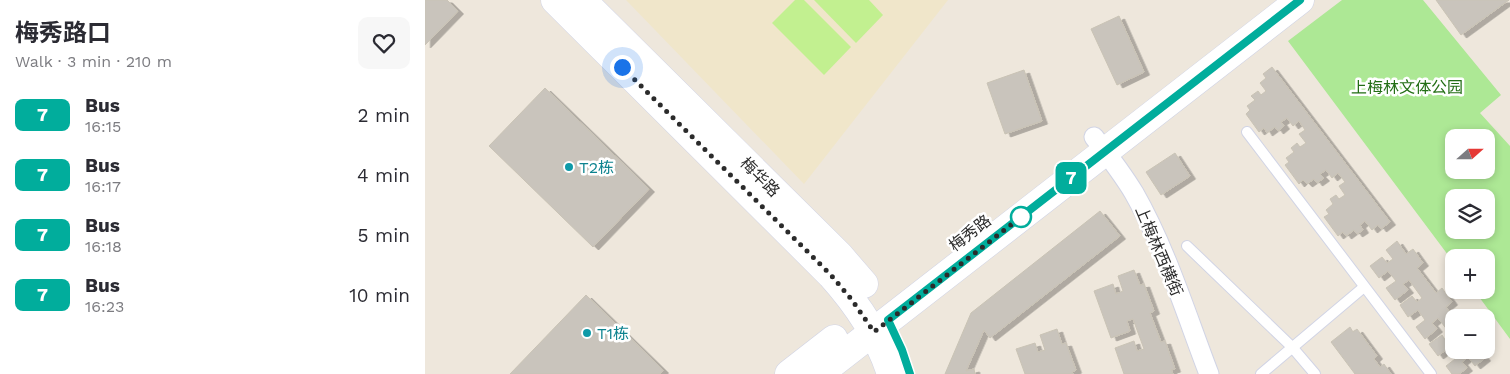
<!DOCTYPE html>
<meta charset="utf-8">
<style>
body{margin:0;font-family:"Work Sans","Noto Sans SC",sans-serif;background:#f7f7f7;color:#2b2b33;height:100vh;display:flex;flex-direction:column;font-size:19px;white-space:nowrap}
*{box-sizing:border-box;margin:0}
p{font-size:16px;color:#7c7c81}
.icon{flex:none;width:28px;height:28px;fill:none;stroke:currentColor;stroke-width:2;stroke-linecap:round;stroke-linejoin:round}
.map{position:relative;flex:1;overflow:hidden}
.details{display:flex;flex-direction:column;background:#fff;width:425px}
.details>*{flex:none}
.badge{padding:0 10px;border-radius:8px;font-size:18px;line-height:32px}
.needle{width:32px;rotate:69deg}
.controls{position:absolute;left:1020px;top:129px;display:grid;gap:10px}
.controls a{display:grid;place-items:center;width:50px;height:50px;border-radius:10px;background:#fff;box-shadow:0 2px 8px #0003;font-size:25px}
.you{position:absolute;width:25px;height:25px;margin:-12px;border:4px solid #fff;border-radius:50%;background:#1a73e8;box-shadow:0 0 0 8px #1a73e833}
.map>.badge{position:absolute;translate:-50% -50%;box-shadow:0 0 0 2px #fff}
.round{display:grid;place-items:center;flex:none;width:52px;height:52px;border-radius:10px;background:#f7f7f7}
.summary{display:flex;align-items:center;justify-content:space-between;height:85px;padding:0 15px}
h1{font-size:24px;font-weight:700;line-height:38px}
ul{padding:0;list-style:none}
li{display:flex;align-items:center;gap:15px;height:60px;padding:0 15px}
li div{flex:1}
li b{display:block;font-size:19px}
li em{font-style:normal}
li .badge{min-width:55px;font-weight:700;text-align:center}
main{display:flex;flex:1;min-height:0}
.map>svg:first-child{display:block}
.education{fill:#f0e6ca}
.green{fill:#ade895;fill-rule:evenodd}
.pitch{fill:#c2f090}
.building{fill:#c9c4bc;stroke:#c9c3b5;filter:url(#shadow)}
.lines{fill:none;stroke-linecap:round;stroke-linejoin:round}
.lane-casing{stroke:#d1d4e5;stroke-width:12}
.street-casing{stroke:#d1d4e5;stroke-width:21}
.secondary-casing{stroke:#d1d4e5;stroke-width:29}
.lane{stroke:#fff;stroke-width:10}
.street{stroke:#fff;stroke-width:19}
.secondary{stroke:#fff;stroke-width:28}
.line-casing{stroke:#fff;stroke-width:11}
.line{stroke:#01ad9c;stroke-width:8}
.walk{stroke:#2b2b2b;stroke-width:5;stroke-dasharray:0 9}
.culture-dot{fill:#0f9aa8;stroke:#fff;stroke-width:2}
.stop-dot{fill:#fff;stroke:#01ad9c;stroke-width:2.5}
.labels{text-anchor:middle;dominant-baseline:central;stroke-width:5;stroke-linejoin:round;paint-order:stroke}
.park-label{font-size:16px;fill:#236e15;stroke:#fff}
.culture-label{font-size:16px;fill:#0d838f;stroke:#fff;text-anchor:start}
.street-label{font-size:16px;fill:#2b2b2b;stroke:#fff}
</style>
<main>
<section class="details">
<div class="summary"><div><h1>梅秀路口</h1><p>Walk · 3 min · 210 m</p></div><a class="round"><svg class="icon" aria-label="heart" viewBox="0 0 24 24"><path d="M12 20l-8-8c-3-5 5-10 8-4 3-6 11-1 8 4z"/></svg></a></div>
<ul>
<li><span class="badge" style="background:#01ad9c;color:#fff">7</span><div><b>Bus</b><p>16:15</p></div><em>2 min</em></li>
<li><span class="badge" style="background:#01ad9c;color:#fff">7</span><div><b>Bus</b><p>16:17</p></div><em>4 min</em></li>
<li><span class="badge" style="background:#01ad9c;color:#fff">7</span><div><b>Bus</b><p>16:18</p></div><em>5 min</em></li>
<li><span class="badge" style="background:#01ad9c;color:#fff">7</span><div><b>Bus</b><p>16:23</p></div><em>10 min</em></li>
</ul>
</section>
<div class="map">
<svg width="1085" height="374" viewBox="0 0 1085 374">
<defs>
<filter id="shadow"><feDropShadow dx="5.5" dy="3" stdDeviation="0" flood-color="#0004"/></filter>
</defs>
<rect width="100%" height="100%" fill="#eee7dc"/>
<path class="education" d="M 201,0 L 523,0 L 379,184 Z"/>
<path class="green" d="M 917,0 L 998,0 L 1076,95 L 1055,113 L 1085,146 L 1085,339 L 1049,290 L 1061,290 L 1061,258 L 1029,258 L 1029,263 L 863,41 ZM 1029,138 L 1061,138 L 1061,170 L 1029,170 ZM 1029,198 L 1061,198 L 1061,230 L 1029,230 Z"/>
<g class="pitch">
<path d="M 370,0 L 379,0 L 426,47 L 399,75 L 347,23 Z"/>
<path d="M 389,0 L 444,0 L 458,15 L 431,43 Z"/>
</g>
<g class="building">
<path d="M 0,0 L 22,0 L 33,11 L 0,45 Z"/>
<path d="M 1011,0 L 1084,0 L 1036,35 Z"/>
<path d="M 694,16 L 719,72 L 692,85 L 666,29 Z"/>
<path d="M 847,67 L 965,222 L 956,229 L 953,225 L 947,230 L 940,221 L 935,225 L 938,230 L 932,234 L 929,230 L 921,236 L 918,232 L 913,236 L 899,217 L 904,214 L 901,210 L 908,204 L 905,199 L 911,195 L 914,199 L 920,195 L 914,186 L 920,182 L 913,173 L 907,178 L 901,170 L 895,174 L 899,178 L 892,183 L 889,179 L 882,184 L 878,180 L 874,184 L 860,165 L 864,162 L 861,158 L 869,152 L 866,148 L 872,143 L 875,147 L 881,143 L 874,134 L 880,130 L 874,121 L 868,126 L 862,118 L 856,122 L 859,126 L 853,131 L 850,127 L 842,133 L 839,128 L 834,132 L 821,114 L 825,110 L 822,106 L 830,100 L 826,96 L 833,91 L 836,95 L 841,91 L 835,83 L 841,78 L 838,74 Z"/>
<path d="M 599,70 L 617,121 L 580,134 L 562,83 Z"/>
<path d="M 120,88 L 224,189 L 168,247 L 64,146 Z"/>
<path d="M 750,153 L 765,176 L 736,195 L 721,172 Z"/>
<path d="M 675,211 L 695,236 L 565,338 L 559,330 L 541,371 L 549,369 L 550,374 L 520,374 L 546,313 Z"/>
<path d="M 972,241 L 981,254 L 988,249 L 998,263 L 992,268 L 1011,293 L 1017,288 L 1027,302 L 1021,307 L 1029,318 L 1029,350 L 1054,350 L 1060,358 L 1050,366 L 1043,357 L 1037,362 L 1042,368 L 1034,374 L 1027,374 L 1021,366 L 1030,359 L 1022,349 L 1013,356 L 1004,344 L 1017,335 L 1021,341 L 1027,336 L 1013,318 L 1007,323 L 1012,329 L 1000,339 L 991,327 L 1000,320 L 993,310 L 983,317 L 975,305 L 987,296 L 992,302 L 997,298 L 984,280 L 978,284 L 983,290 L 970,300 L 961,288 L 971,281 L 963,271 L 954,278 L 945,266 L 957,257 L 962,263 L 968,259 L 961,250 Z"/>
<path d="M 709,270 L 715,285 L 719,284 L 729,311 L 725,313 L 736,342 L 740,341 L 750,369 L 746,370 L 748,374 L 699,374 L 690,348 L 709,341 L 712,351 L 719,349 L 708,319 L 702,321 L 705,331 L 686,338 L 669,291 L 688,284 L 691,294 L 698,291 L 693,276 Z"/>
<path d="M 161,295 L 238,370 L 235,374 L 85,374 Z"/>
<path d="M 925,327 L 928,332 L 932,329 L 952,356 L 949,359 L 955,367 L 959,364 L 966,374 L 930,374 L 906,342 Z"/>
<path d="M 632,329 L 637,344 L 641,343 L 651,370 L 647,372 L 648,374 L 600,374 L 591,349 L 610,343 L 613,352 L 620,350 L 615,335 Z"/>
</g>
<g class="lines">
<defs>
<g id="lane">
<path d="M 822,132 L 1006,374"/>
<path d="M 762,246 L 867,347 L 890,374"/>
<path d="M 836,374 L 939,287"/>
</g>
<path id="street" d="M 669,137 C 683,155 697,173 709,193 C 741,249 761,314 784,374"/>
<g id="secondary">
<path d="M 130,0 L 406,275 C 433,305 454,336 466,374"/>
<path d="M 157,0 L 414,255 L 439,284"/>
<path d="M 364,374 L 409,339"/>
<path d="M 394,374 L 875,0"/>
</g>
</defs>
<use href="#lane" class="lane-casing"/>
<use href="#street" class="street-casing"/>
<use href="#secondary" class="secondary-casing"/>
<use href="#lane" class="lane"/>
<use href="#street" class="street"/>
<use href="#secondary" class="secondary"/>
</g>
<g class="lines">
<defs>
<path id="line" d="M 485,374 L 477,350 L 463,320 L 875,0"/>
</defs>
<use href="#line" class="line-casing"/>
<use href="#line" class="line"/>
<path class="walk" d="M 197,67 L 406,275 L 427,300 L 449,332 L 596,217"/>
</g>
<g class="culture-dot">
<circle cx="144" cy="167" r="5"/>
<circle cx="162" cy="333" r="5"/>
</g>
<circle class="stop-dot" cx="596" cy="217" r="10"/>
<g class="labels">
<g class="park-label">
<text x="982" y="87">上梅林文体公园</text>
</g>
<g class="culture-label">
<text x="154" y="167">T2栋</text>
<text x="172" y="333">T1栋</text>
</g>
<g class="street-label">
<text transform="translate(335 177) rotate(45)">梅华路</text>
<text transform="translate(545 233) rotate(-38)">梅秀路</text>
<text transform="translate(734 251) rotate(67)">上梅林西横街</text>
</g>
</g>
</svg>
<div class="controls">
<a><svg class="needle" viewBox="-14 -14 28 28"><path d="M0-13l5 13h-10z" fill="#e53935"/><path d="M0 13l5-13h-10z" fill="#7c7c81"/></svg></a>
<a><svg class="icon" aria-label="layers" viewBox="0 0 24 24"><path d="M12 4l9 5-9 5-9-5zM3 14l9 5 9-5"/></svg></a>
<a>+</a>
<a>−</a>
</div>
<div class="you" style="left:197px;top:67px"></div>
<b class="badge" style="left:646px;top:178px;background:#01ad9c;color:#fff">7</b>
</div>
</main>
